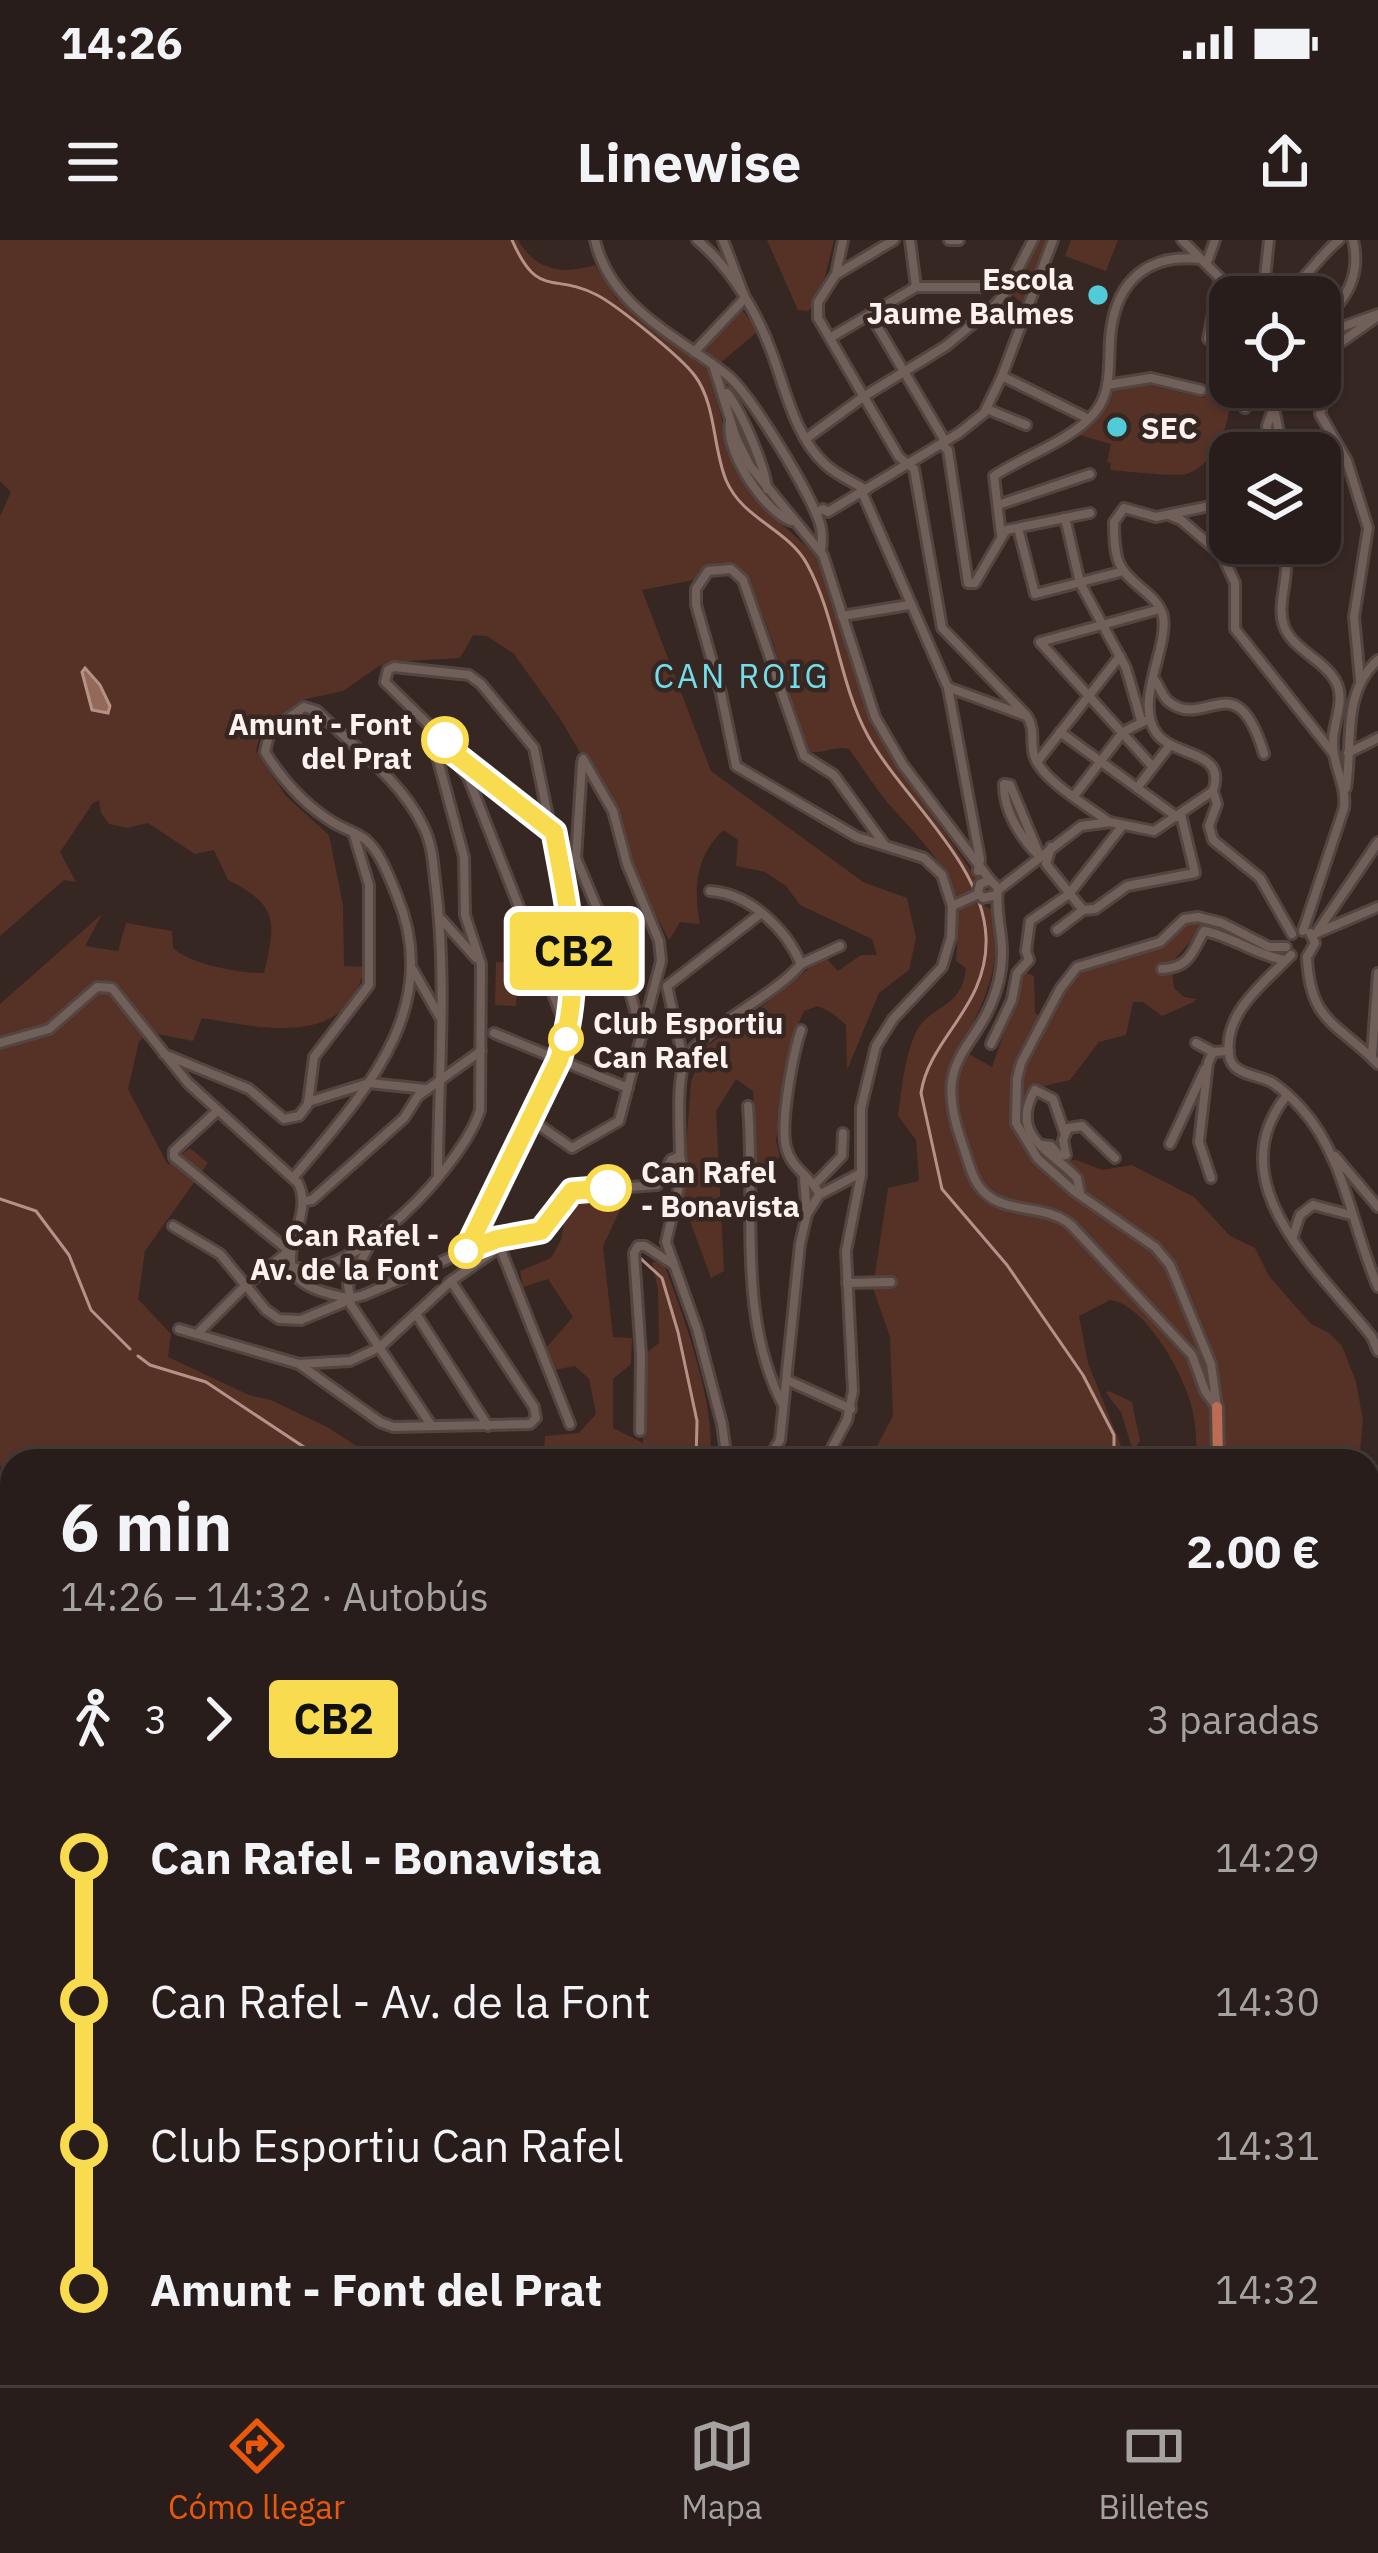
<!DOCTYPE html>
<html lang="es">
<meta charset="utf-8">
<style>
body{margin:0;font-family:"IBM Plex Sans",sans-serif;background:#342a27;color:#f1f3f6;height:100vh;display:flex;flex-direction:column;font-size:45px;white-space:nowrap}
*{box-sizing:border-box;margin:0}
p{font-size:39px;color:#a5a2a2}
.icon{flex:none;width:66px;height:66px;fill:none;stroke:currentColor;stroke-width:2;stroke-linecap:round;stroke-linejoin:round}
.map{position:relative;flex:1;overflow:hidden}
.sheet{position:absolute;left:0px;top:1209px;width:1380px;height:936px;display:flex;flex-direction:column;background:#281d1a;border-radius:36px 36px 0 0;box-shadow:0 3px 9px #0004,0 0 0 3px #443b39}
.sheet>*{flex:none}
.badge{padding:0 24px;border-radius:9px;font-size:42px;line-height:78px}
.buttons{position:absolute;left:1209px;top:36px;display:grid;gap:24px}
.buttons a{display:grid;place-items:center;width:132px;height:132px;border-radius:24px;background:#281d1a;box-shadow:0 3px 9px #0004,0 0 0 3px #443b39;font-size:60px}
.map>.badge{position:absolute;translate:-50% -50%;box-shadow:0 0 0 6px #fff}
.legs{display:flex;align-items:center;gap:18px;height:132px;padding:0 60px;font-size:39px}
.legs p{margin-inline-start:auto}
.headline{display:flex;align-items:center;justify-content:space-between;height:204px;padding:0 60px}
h1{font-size:66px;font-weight:700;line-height:90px}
ul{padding:0 60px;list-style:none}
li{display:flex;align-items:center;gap:42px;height:144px;font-size:45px}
li i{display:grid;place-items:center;width:18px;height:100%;margin:0 15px;background:currentColor}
li i::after{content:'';width:30px;height:30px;margin:-15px;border:9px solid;border-radius:50%;background:#281d1a}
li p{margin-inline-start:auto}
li:first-child i{background:linear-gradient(#0000 50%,currentColor 0)}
li:last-child i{background:linear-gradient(currentColor 50%,#0000 0)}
.status{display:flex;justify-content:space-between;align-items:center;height:84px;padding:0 60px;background:#281d1a;direction:ltr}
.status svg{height:33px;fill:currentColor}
header{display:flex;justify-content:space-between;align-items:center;height:156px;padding:0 60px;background:#281d1a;font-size:54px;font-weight:700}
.dock{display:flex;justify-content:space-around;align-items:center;height:168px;border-top:3px solid #443b39;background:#281d1a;font-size:33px;color:#a5a2a2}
.dock a{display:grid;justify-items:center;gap:6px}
.dock .on{color:#ea580c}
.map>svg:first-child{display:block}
.green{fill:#563226}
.water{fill:#94695a;stroke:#b49287;stroke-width:3}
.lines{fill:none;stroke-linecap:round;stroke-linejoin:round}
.stream{stroke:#b49287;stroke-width:3}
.minor-casing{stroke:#534542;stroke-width:14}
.major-casing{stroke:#534542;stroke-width:16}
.minor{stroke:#715f59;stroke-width:8}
.major{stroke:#bb6c52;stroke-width:10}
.line-1-casing{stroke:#fff;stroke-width:27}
.line-1{stroke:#f9db4f;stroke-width:18}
.poi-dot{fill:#52cbd8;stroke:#362722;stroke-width:4.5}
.stop-1-dot{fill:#fff;stroke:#f9db4f;stroke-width:6}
.labels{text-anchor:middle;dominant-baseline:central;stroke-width:9;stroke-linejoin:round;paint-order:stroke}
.poi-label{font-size:30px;font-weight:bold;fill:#fdf2ef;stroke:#362722;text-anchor:end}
.stop-label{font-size:30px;font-weight:bold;fill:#fdf2ef;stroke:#362722;text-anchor:end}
.neighbourhood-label{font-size:33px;letter-spacing:3px;fill:#73ddea;stroke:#362722}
</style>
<div class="status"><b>14:26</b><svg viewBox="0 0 49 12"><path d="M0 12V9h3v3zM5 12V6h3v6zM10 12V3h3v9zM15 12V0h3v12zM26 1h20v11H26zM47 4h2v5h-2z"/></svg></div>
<header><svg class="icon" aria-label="menu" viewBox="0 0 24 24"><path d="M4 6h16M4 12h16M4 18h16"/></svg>Linewise<svg class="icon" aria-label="share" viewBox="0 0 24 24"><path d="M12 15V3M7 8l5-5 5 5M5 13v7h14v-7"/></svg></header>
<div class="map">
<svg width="1378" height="2145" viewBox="0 0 1378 2145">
<rect width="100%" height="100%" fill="#362722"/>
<g class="green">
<path d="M 0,0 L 518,0 C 536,31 563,35 595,25 L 616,58 L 710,132 L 734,228 L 775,278 L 817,316 L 872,487 L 976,638 L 976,661 L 992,670 C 1004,725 984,762 960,809 L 992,827 L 1025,732 L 1034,736 L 1035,773 L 1042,778 L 1064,737 L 1077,724 L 1158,698 L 1190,673 L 1223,679 L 1264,701 L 1263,712 L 1219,690 L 1201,690 L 1171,723 L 1174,748 L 1184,757 L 1196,759 L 1194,762 L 1162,776 L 1143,762 L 1133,762 L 1126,795 L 1099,802 L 1070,840 L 1031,849 C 1014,876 1028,901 1049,921 L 1076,920 L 1102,930 L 1132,925 L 1194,957 L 1230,996 L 1255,1008 L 1269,1036 L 1311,1084 L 1329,1093 L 1342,1106 L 1356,1142 L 1363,1180 L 1359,1221 L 1196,1221 C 1197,1205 1196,1188 1193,1172 C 1187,1139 1146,1064 1110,1060 L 1079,1076 L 1088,1123 L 1127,1221 L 869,1221 L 893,1176 L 890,1097 L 873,1048 L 888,948 L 919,941 L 916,900 L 898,876 C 902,848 904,818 916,792 C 929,765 962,770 966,728 L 956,721 C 962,642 945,626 894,570 C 877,552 864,529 849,509 C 833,505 822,516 806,511 C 796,477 760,347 738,328 C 732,323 728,324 720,322 L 694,340 L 642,350 L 711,531 L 863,642 L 907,658 L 916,698 L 909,730 L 879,753 L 847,830 L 846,785 L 832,773 L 818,766 L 804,771 L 793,796 L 776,901 L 780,917 L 757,933 L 753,851 L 736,839 L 716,871 L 724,1031 L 711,1038 L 682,959 L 691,842 L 704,808 L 754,773 L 824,716 L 838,731 L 861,715 L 877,715 L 872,699 L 800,665 L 786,646 L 765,632 L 736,626 L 738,600 L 724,590 C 696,614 693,649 700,684 L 680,682 L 669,700 L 631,628 L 617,568 L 600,547 L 561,480 L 514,414 L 487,396 L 473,395 L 460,418 L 392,422 L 379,426 L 343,451 L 302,460 L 261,491 L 256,511 L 286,556 L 329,595 L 343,665 L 344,726 L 364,727 C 350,809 262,788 202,778 L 193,801 L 152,793 L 139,801 L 128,849 L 168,925 L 190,908 L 208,923 L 145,1011 L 138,1059 L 171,1094 L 168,1117 L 249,1155 L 271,1160 L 327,1187 L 369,1214 L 400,1221 L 12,1221 L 12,1269 L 0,1224 L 0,764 L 102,674 L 85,706 L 118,711 L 126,683 L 172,691 L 173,708 C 192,725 238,733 264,733 C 276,683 279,665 228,640 L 214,610 L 195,614 L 148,583 L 127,588 L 109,584 L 101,573 L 99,560 L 93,563 L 60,612 L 76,642 L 64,640 L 0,696 L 0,276 L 11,252 L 0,241 Z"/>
<path d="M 767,0 L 834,0 L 825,37 L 809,71 L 798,70 Z"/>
<path d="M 1037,0 L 1046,0 L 1022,63 L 1010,53 L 1011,46 Z"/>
<path d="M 1071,0 L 1118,0 L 1106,31 L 1065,16 Z"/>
<path d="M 740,67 L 758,91 L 719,124 L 704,109 Z"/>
<path d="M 1209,136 L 1227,137 C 1237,168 1221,224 1186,234 C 1175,237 1123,231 1110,230 L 1111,223 L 1107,222 L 1111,204 L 1076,194 L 1102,173 L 1113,148 L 1141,143 L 1204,158 Z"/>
<path d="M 496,722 L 518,723 L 516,766 L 495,765 Z"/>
<path d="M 634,940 L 603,1006 L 613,1097 L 632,1098 L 631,1124 L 613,1139 L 613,1188 L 643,1203 L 646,1113 L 659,1103 L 658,1049 L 652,1023 L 662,1019 C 681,1069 719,1170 709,1221 L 435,1221 L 473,1213 L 544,1212 L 545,1196 L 579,1193 L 596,1174 L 589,1139 L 575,1126 L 554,1130 L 545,1109 L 573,1077 L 548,1039 L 523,1047 L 520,1031 L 551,1018 L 561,1000 L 565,977 L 606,942 Z"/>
<path d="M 1109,1151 L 1132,1162 L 1140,1201 L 1133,1211 L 1121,1172 L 1106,1153 Z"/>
<path d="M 12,1391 L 12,2133 L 1048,2133 L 1046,2145 L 0,2145 L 0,1424 Z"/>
<path d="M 1196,2133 L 1346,2133 L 1358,2145 L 1221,2145 Z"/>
</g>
<path class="water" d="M 85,428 L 100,445 L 110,466 L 108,473 L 92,470 L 82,432 Z"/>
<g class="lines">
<g class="stream">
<path d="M 512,0 C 538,60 553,32 597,55 C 618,66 682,118 695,136 C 716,164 713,209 726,240 C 742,279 788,289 807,324 C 836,377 839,443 868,496 C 903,559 983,622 986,697 C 989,766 929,798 921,853 L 942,949 L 1007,1025 L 1083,1135 L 1114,1195 L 1114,1221"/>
<path d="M 0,959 L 36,971 L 69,1015 L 91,1070 L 130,1109"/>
<path d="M 639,1017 L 662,1038 L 678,1092 L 697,1181 L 696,1221"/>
<path d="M 138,1116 L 150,1125 L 206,1142 L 325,1221"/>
<path d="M 0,2014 L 12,2035"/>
<path d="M 735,2133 L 740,2145"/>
<path d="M 65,2145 L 70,2133"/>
<path d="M 270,2145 L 273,2133"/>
</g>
<defs>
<g id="minor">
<path d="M 595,0 C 610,67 677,96 727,135 C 750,153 812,256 820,284 C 823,293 822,303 821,311"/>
<path d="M 697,0 C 732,29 758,74 773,116 C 786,152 796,198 826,225 C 837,235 853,242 866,250"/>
<path d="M 843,0 L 836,34 L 818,62 L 818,78 L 899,217 L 914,229 L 942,388 L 1027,476 C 1036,491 1030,500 1034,515 C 1040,539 1089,567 1109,582"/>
<path d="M 910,0 L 916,47"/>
<path d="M 949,0 L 959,0"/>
<path d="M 1182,0 L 1220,38 L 1208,99 L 1216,105 L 1230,100"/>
<path d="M 1207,22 L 1215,0"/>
<path d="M 837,34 L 894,0"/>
<path d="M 1263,57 L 1269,0"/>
<path d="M 1278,57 C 1305,44 1316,18 1339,0"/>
<path d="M 870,74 L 945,201"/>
<path d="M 1320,86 C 1345,59 1362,38 1353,0"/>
<path d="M 830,98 L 916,47 L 1006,47"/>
<path d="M 1320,100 L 1339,88 L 1378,74"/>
<path d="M 694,112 L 745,58 L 723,0"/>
<path d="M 714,128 L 736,198 L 750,226 L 823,315 L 875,477 L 903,525 L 990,640"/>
<path d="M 1002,136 L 1087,178"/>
<path d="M 1107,145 L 1151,138 L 1201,150"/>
<path d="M 1278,147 L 1274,168 L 1283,213"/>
<path d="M 727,153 C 741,171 765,226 767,249"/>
<path d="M 1245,168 L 1250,147"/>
<path d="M 987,169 L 1026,185"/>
<path d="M 730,182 C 724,210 764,271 791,281"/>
<path d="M 807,198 L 863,157 L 946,106 L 994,66 L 1006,52 L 1033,0"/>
<path d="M 941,204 L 948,210 L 968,343 L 975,343 L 1006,290 L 1090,273"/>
<path d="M 1269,213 L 1267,186 L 1273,169"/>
<path d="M 862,252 L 948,448 L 980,619 L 978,631"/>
<path d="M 998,265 L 1090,234"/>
<path d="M 817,272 L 823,269 L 828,272 L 959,193 L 984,173 L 1002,136 L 1053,0"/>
<path d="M 1169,275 L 1181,280 L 1222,315 L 1235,343 L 1235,389 L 1333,513"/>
<path d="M 1065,278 L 1080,343 L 1126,428 L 1141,480"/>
<path d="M 1018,288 L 1035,354 L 1124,331"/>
<path d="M 1001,295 L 994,236 C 1025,215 1072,201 1096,171 C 1114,148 1107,117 1111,90 C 1118,38 1150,14 1200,19"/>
<path d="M 1282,303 C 1294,333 1275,361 1284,386 C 1292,409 1323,419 1335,440 C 1347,461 1332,483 1333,504 C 1333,527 1347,545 1344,568 L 1303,691"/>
<path d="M 842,376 L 909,365"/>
<path d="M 1154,439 C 1159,445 1162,457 1169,462 C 1206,491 1236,421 1264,514"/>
<path d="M 1360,440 L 1354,377 L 1368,288 L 1347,221 L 1320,174 L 1334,107 L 1378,76"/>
<path d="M 950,448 L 1026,476"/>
<path d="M 1060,492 L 1177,577"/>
<path d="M 443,499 L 385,442 L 388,430 L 394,427 L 469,435 L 481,444 L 534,508 L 574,704 L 568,792 L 559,820 L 467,1010"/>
<path d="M 447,505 L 552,591"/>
<path d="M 1348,513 L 1378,498"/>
<path d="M 450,514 L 468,537 L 566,787"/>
<path d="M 1037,522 L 1120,416"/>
<path d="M 582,523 L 576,618 L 627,740 L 640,790"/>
<path d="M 1153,527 L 1040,402 L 1160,369"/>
<path d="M 1137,548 L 1170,505"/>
<path d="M 1346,548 C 1353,505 1341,452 1378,420"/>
<path d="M 1213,551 L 1217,564 L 1209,586 L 1213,600 L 1260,638 L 1292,694"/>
<path d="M 1074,556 L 1123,492 L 1145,481"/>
<path d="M 884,604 L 834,535 L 804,516 L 743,340 L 731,329 L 708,331 L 696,349 L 696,365 L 721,453 L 736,526 L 857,597 L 924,618 L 942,635 L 952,666"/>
<path d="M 1051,607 L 1046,624 L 1083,670"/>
<path d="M 1038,615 C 1020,597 1003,569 1004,544 L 1010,545 L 1039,614"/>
<path d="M 998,650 L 1081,586 L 1110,582 L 1154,591 L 1213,551 C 1227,510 1176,518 1157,494 C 1133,463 1169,408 1163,376 C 1158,355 1131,345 1121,327 C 1114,315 1114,295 1114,282 L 1124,268 L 1156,277 L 1230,262"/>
<path d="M 997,655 L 983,658 L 978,653 L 980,644 L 990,640 L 998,648 C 994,679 1008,702 999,740 C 981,814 929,810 962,903 C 968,919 972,942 985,953 C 1007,974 1047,964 1071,985 L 1192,1115 L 1205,1151 L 1216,1166"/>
<path d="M 442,680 L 476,718"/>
<path d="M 1319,689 L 1378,602"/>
<path d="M 1057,690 L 1083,670 L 1095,669 L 1127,646 L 1195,633 L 1181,575"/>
<path d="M 1312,695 L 1378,667"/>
<path d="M 1291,715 C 1265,742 1223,773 1229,815 C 1232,836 1258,834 1273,843 C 1283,850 1293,859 1301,868 C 1345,916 1352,989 1378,1047"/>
<path d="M 1307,717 C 1310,783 1337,782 1378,824"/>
<path d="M 1307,717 L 1315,703 L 1310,693"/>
<path d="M 801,724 L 840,706"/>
<path d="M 1162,729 C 1189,728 1192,713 1204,691 C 1232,696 1255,715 1284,720"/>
<path d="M 413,730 L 441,779"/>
<path d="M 801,790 C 793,813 780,883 786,907 C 791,929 812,937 819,954"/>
<path d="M 494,793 L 628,848"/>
<path d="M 0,803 L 49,789 L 97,747 L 112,748 L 188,843 L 298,943 C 319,984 253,1033 327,1053 C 340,1057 350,1060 364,1055 L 487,1002 L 540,991 L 573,951 L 657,945 L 671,920 L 680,916 L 683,930 L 666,1002 L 697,1089 L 722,1184 L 727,1221"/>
<path d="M 1196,803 L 1213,812"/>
<path d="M 991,804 L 1012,760 L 1017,733 L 1029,720 L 1026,711 L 1030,681 L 1069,654 L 1123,585"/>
<path d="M 164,814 L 249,849 L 284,879 L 299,876 L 308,864 L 314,817 L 369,745 L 369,645 L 354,595"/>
<path d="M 1372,815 L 1378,733"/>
<path d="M 684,823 L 667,746 L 760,674"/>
<path d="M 1287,855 C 1216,943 1319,1030 1372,1097 L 1378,1111"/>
<path d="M 308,862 L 369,843 L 426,849"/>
<path d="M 748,866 C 756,963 736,1076 783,1165"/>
<path d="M 217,871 L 174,911 L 174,917 L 289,1011"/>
<path d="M 530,879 L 572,908 L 619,881 L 661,721 L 659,701 L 627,624 L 613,571 L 583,519"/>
<path d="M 1065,894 L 1053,859 L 1035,850 C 1008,896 1052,911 1077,938 L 1080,953"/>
<path d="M 1170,904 L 1205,829"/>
<path d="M 1042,905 L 1051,906 L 1060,916 L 1066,915 L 1063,900 L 1068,888 L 1082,886 L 1115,918"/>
<path d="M 680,916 C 680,892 676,841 685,821 C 700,788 773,758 801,724 C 786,689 749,653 710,651"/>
<path d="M 1335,916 L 1378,967"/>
<path d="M 293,938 C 361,856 445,771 397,656 C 390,639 381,613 366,600 C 358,593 344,589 334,583 C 304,565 283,541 265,512 L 270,491 L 304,467 L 317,471 C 353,506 401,540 423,586 C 432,603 433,622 435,640 C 448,739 438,837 438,936"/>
<path d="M 1211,938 L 1199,902 L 1208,823 L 1213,812 L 1229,811"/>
<path d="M 804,939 L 807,974"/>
<path d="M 815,944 L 842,916 L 843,893"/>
<path d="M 305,961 L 312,960 L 404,878 L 418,856 L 481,811"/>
<path d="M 173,986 L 220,1014 L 266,1070 L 279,1079 L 301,1080 L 349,1060"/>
<path d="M 1293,996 L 1300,975 L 1313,965 L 1351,975"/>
<path d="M 499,1005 L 570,1184"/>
<path d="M 368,1008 L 348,1045 L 351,1065 L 431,1185"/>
<path d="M 292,1027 C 353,1044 464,923 480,870 L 481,724 L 465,675 L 464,617 L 435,509"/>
<path d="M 847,1043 L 891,1042"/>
<path d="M 416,1074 L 488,1186"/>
<path d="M 179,1089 L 299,1124 L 350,1121 L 380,1107 L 451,1041 L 510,1000"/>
<path d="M 197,1094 L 245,1046 L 289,1011"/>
<path d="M 299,1124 L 380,1182 L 393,1187 L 530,1184 L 536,1178 L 534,1167 L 451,1041"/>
<path d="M 787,1140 L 851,1169"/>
<path d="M 1217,1167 L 1211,1124 L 1170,1025 L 1155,1007 L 1074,951 L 1038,919 L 1016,883 L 1017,839 L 1021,823 L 1060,749 L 1077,727 L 1160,702 L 1184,679 L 1198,677 L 1222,683 L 1269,707 L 1286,707"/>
<path d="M 640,1191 L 641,1115 L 634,1013 L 638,1006 L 645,1006 L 674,1025"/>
<path d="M 767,1221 L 780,1200 L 800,1004 L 807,974 L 819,955 L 861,933 L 861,868 L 876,806 L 893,779 L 942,727 L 951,697 L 952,666 L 979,654"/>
<path d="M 825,1221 L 847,1180 L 853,1151 L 846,1011 L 861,935"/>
<path d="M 1368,1418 L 1378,1351"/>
<path d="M 1368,1552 L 1378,1566"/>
<path d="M 1368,1673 L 1378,1669"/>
<path d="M 1368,1734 L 1378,1731"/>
<path d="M 1368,1765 L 1378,1801"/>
<path d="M 1188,2133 L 1212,2145"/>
<path d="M 1084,2145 L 1087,2133"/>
<path d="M 1178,2145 L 1181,2133"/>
</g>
<g id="major">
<path d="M 1217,1167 L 1218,1221"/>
<path d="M 808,2133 L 810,2145"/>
</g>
</defs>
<use href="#minor" class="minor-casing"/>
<use href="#major" class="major-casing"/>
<use href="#minor" class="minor"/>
<use href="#major" class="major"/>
</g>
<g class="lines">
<defs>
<path id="line-1" d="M 445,500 L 456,515 L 554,592 C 569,673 585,739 559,820 L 466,1011 L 497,999 L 541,991 L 572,951 L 608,948"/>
</defs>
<use href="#line-1" class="line-1-casing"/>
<use href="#line-1" class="line-1"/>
</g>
<g class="poi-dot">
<circle cx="1098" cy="55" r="12"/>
<circle cx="1117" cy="187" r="12"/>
</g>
<g class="stop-1-dot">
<circle cx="445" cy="500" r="21"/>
<circle cx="566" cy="799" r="15"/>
<circle cx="608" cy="948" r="21"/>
<circle cx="466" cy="1011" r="15"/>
</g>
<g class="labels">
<g class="poi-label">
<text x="1074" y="38">Escola<tspan x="1074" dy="34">Jaume Balmes</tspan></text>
<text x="1141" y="187" text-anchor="start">SEC</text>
</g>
<g class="stop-label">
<text x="412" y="483">Amunt - Font<tspan x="412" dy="34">del Prat</tspan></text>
<text x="593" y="782" text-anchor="start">Club Esportiu<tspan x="593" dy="34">Can Rafel</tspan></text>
<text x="641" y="931" text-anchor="start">Can Rafel<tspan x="641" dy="34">- Bonavista</tspan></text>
<text x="439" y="994">Can Rafel -<tspan x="439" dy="34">Av. de la Font</tspan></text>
</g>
<g class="neighbourhood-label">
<text x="742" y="435">CAN ROIG</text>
</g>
</g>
</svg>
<div class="buttons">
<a><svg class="icon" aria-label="locate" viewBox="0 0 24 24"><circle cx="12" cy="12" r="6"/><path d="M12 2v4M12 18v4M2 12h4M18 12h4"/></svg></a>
<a><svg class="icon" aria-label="layers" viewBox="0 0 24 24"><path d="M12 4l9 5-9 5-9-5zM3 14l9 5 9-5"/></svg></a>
</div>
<b class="badge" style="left:574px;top:711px;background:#f9db4f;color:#111">CB2</b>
<section class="sheet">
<div class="headline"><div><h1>6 min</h1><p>14:26 – 14:32 · Autobús</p></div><b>2.00 €</b></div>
<div class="legs"><svg class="icon" aria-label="walk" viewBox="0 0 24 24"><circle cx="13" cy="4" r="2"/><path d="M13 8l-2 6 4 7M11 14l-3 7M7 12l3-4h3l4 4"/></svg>3<svg class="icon" aria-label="forward" viewBox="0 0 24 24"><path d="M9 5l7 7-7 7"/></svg><b class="badge" style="background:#f9db4f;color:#111">CB2</b><p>3 paradas</p></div>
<ul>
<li><i style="color:#f9db4f"></i><b>Can Rafel - Bonavista</b><p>14:29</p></li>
<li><i style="color:#f9db4f"></i><span>Can Rafel - Av. de la Font</span><p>14:30</p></li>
<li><i style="color:#f9db4f"></i><span>Club Esportiu Can Rafel</span><p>14:31</p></li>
<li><i style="color:#f9db4f"></i><b>Amunt - Font del Prat</b><p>14:32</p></li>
</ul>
</section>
</div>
<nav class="dock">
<a class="on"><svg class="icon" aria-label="directions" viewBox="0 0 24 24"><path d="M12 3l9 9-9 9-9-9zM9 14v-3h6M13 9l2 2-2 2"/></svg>Cómo llegar</a>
<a><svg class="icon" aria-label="map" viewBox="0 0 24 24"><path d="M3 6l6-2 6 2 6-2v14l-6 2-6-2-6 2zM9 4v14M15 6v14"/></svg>Mapa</a>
<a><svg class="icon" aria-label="tickets" viewBox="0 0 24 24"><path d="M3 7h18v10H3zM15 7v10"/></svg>Billetes</a>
</nav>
